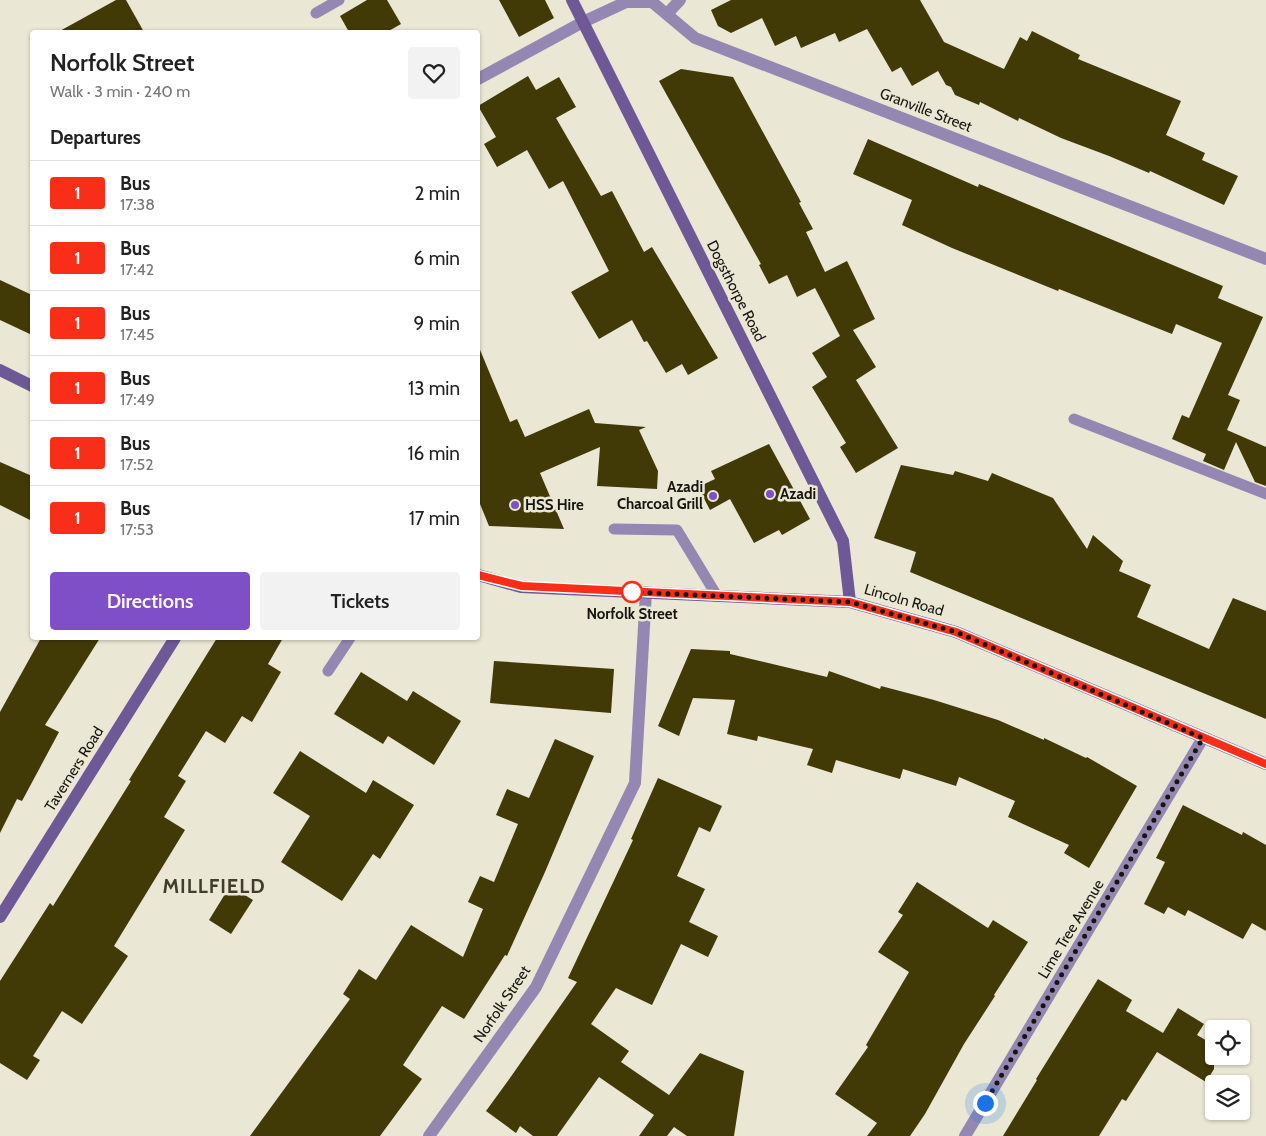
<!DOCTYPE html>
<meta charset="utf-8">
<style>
body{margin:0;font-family:Cabin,sans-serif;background:#f2f2f2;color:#222;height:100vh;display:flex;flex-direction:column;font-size:19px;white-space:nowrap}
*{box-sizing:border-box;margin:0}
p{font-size:16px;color:#767676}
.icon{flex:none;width:28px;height:28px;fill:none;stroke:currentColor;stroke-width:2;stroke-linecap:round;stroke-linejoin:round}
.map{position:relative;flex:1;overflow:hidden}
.sheet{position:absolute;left:30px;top:30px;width:450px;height:610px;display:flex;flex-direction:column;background:#fff;border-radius:5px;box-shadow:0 1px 4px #0004}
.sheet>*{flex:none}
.badge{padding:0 10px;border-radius:4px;font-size:18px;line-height:32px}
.tools{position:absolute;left:1205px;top:1020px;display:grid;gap:10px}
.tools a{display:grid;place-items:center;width:45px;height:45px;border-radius:5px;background:#fff;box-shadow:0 1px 4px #0004;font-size:25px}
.you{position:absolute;width:25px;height:25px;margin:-12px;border:4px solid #fff;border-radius:50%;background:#1a73e8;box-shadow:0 0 0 8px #1a73e833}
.map>.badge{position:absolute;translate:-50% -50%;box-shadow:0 0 0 2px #fff}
h2{padding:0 20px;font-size:19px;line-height:45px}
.round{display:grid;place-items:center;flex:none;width:52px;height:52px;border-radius:5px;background:#f2f2f2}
.summary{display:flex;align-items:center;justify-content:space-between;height:85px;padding:0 20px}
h1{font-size:24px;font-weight:600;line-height:38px}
.primary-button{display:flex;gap:10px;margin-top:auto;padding:10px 20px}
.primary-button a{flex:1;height:58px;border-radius:5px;background:#7e4fc7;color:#fff;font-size:20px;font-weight:600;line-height:58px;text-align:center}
.primary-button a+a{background:#f2f2f2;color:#222}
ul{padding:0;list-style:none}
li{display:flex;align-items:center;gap:15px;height:65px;padding:0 20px;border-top:1px solid #e0e0e0}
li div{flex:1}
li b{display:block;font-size:19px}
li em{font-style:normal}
li .badge{min-width:55px;font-weight:700;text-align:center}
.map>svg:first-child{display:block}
.building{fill:#413906}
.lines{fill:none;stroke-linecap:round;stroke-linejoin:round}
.lane{stroke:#9488b3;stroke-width:11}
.street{stroke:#9488b3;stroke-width:12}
.secondary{stroke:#6e5997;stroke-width:12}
.line-casing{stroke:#fff;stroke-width:11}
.line{stroke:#f92e18;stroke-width:8}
.walk{stroke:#16150f;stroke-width:5;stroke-dasharray:0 9}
.poi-dot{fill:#7e4fc7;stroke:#eae7d5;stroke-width:2}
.stop-dot{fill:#fff;stroke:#f92e18;stroke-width:2.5}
.labels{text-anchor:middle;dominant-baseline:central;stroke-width:5;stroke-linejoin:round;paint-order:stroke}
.street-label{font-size:15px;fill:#16150f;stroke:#eae7d5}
.poi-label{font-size:15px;font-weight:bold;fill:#16150f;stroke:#eae7d5;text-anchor:start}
.stop-label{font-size:15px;font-weight:bold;fill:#16150f;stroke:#eae7d5}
.district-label{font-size:20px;font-weight:bold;letter-spacing:1px;fill:#3f3d2e;stroke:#eae7d5}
</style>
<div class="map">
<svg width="1266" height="1136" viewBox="0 0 1266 1136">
<rect width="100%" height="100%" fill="#eae7d5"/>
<g class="building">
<path d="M 116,0 L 126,0 L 144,32 L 58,32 Z"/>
<path d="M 367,0 L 387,0 L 401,24 L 387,32 L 349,32 L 340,16 Z"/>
<path d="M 499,0 L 545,0 L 554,18 L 519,37 Z"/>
<path d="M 731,0 L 920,0 L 944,42 L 1004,69 L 1020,37 L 1027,41 L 1032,31 L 1080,55 L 1078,59 L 1181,101 L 1166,135 L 1205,153 L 1202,160 L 1238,176 L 1224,205 L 1150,171 L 1149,173 L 1109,156 L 1061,138 L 1019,118 L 1018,121 L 980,102 L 979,105 L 955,95 L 951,87 L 946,85 L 938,71 L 912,86 L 901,67 L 892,72 L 867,29 L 839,42 L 835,33 L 801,48 L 796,36 L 775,46 L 762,18 L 731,33 L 718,26 L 711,10 Z"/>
<path d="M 681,69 L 733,77 L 801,202 L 799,203 L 813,229 L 806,232 L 825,272 L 847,261 L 875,319 L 853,330 L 876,367 L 856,380 L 898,448 L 856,473 L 840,447 L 846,443 L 812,387 L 827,377 L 812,353 L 840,336 L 815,288 L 797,297 L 787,275 L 769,284 L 759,265 L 761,264 L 659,81 Z"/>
<path d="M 528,76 L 536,90 L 559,77 L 576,107 L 556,118 L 601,196 L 612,191 L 644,252 L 652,247 L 718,358 L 688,375 L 682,364 L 666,373 L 647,341 L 644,342 L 632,320 L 599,339 L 571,292 L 609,271 L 563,181 L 549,189 L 527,150 L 497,167 L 484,144 L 496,137 L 478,106 Z"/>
<path d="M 868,139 L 978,187 L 979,184 L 1223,286 L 1218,298 L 1263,317 L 1228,395 L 1240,400 L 1227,430 L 1266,447 L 1266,486 L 1255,482 L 1236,442 L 1224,470 L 1203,461 L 1206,454 L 1172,439 L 1182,415 L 1189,418 L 1222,343 L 1176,324 L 1172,334 L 1059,289 L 1058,291 L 952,248 L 902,225 L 912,200 L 853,174 Z"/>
<path d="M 0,280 L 32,295 L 32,335 L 0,320 Z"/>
<path d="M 478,345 L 510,422 L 517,419 L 525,437 L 589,409 L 595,423 L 646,427 L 639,430 L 658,471 L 657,489 L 597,486 L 600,447 L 540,473 L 564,529 L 489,526 L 478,499 Z"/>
<path d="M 769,444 L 810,519 L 782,535 L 779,530 L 754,543 L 730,499 L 710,510 L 698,487 L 715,479 L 711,471 Z"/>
<path d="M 0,462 L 32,476 L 32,521 L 0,505 Z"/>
<path d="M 901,465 L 953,475 L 955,471 L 988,481 L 992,473 L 1053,498 L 1087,549 L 1093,535 L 1123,561 L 1119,571 L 1151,585 L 1137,617 L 1209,649 L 1233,598 L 1266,611 L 1266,719 L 910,572 L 916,552 L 874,538 Z"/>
<path d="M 41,638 L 100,638 L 45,725 L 59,732 L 22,801 L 17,799 L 0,833 L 0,712 Z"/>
<path d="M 217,638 L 283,638 L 268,664 L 281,672 L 252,722 L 242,716 L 225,743 L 206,731 L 178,776 L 186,781 L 164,817 L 185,830 L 114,946 L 128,956 L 82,1024 L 62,1011 L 33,1056 L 40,1060 L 27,1080 L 0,1063 L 0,981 L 50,903 L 53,906 L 131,781 L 129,780 Z"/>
<path d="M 691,649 L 730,651 L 730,654 L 827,677 L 829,671 L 880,689 L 881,686 L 934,700 L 998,720 L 1044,740 L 1044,738 L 1086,758 L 1087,757 L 1137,786 L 1089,868 L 1064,853 L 1069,845 L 1008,817 L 1015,801 L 959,777 L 956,786 L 903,769 L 900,779 L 836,760 L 832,773 L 807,765 L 813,749 L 758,736 L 757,741 L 727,734 L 735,700 L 693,698 L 679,736 L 658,726 Z"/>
<path d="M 494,661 L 614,669 L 611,713 L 490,703 Z"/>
<path d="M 361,672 L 407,701 L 413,691 L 461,721 L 434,765 L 388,736 L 383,744 L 334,714 Z"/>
<path d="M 555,739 L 594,756 L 545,872 L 507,956 L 505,955 L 464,1019 L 442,1006 L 403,1065 L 422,1079 L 380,1136 L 250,1136 L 350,999 L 343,994 L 359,969 L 376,980 L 411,925 L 463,957 L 483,909 L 468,902 L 480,876 L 494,882 L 518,824 L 496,815 L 507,789 L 529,798 Z"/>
<path d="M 300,751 L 366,793 L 373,780 L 414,805 L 380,859 L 373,854 L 342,901 L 281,862 L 310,816 L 273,793 Z"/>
<path d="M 658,778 L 722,806 L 710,832 L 699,827 L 677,876 L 705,889 L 689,922 L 718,936 L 708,957 L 681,944 L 652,1005 L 616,988 L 591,1024 L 629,1051 L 621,1062 L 669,1095 L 700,1053 L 744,1071 L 734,1136 L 687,1136 L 674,1127 L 667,1136 L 639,1136 L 654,1115 L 599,1077 L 557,1136 L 533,1136 L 520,1126 L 516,1133 L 486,1111 L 510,1078 L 577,982 L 568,978 L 633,840 L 631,839 Z"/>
<path d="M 1183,805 L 1242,835 L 1243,832 L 1266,845 L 1266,931 L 1252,923 L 1243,939 L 1188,910 L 1185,916 L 1168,907 L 1164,914 L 1144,904 L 1165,862 L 1156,858 Z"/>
<path d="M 917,882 L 988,928 L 993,920 L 1028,942 L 994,995 L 995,996 L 964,1044 L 925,1114 L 910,1136 L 867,1136 L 877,1123 L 835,1094 L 868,1047 L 866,1045 L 909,972 L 878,952 L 903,915 L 898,912 Z"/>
<path d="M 230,886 L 253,900 L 231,934 L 209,920 Z"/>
<path d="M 1098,979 L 1132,1000 L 1126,1011 L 1163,1033 L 1178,1008 L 1204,1024 L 1197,1035 L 1214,1045 L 1214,1069 L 1206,1082 L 1157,1052 L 1126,1101 L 1122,1099 L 1099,1136 L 1003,1136 L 1037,1080 L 1036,1079 Z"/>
</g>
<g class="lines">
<g class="lane">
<path d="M 316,13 L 339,0"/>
<path d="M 1074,419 L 1266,494"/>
<path d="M 614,529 L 677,530 L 717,596"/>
<path d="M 328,671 L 350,638"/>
</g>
<g class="street">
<path d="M 667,14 L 680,0"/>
<path d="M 478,79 L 583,22 L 626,2 L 652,2 L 695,38 L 1266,259"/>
<path d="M 429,1136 L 536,987 L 635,783 L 646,592"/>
<path d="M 965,1136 L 1203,738"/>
</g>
<g class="secondary">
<path d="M 572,0 L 843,541 L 850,602"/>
<path d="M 0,370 L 32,386"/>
<path d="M 478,575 L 521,587 L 850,602 L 956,632 L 1266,764"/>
<path d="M 0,917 L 175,638"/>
</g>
</g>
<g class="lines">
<defs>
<path id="line" d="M 478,575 L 522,586 L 850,602 L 956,632 L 1266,764"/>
</defs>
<use href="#line" class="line-casing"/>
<use href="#line" class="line"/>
<path class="walk" d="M 632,592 L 850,602 L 956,632 L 1203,738 L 985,1103"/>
</g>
<g class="poi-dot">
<circle cx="770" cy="494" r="5"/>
<circle cx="713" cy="496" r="5"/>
<circle cx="515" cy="505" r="5"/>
</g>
<circle class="stop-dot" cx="632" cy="592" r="10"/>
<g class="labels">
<g class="street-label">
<text transform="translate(926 110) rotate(21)">Granville Street</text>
<text transform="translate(736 291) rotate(63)">Dogsthorpe Road</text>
<text transform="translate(904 600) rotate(16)">Lincoln Road</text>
<text transform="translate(74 769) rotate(-58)">Taverners Road</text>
<text transform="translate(1071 929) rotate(-59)">Lime Tree Avenue</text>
<text transform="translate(502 1004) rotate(-56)">Norfolk Street</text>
</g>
<g class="poi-label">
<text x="703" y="487" text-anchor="end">Azadi<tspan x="703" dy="17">Charcoal Grill</tspan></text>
<text x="780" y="494">Azadi</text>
<text x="525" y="505">HSS Hire</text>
</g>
<g class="stop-label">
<text x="632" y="614">Norfolk Street</text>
</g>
<g class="district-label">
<text x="214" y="886">MILLFIELD</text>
</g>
</g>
</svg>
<div class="tools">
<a><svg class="icon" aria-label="locate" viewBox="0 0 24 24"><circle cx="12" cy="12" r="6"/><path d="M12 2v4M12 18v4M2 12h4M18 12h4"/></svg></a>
<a><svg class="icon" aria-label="layers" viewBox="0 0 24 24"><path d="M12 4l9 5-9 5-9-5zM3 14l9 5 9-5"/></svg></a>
</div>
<div class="you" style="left:985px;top:1103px"></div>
<section class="sheet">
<div class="summary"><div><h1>Norfolk Street</h1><p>Walk · 3 min · 240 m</p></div><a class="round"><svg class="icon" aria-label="heart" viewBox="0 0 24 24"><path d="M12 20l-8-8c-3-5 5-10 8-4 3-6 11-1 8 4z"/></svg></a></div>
<h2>Departures</h2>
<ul>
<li><span class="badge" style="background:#f92e18;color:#fff">1</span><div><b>Bus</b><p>17:38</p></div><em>2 min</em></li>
<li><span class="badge" style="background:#f92e18;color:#fff">1</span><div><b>Bus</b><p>17:42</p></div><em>6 min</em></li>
<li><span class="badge" style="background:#f92e18;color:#fff">1</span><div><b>Bus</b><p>17:45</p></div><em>9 min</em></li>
<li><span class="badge" style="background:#f92e18;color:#fff">1</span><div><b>Bus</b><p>17:49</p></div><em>13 min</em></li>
<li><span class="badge" style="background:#f92e18;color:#fff">1</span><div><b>Bus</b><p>17:52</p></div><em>16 min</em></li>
<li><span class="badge" style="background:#f92e18;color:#fff">1</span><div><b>Bus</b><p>17:53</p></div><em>17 min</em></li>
</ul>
<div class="primary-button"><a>Directions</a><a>Tickets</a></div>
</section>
</div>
